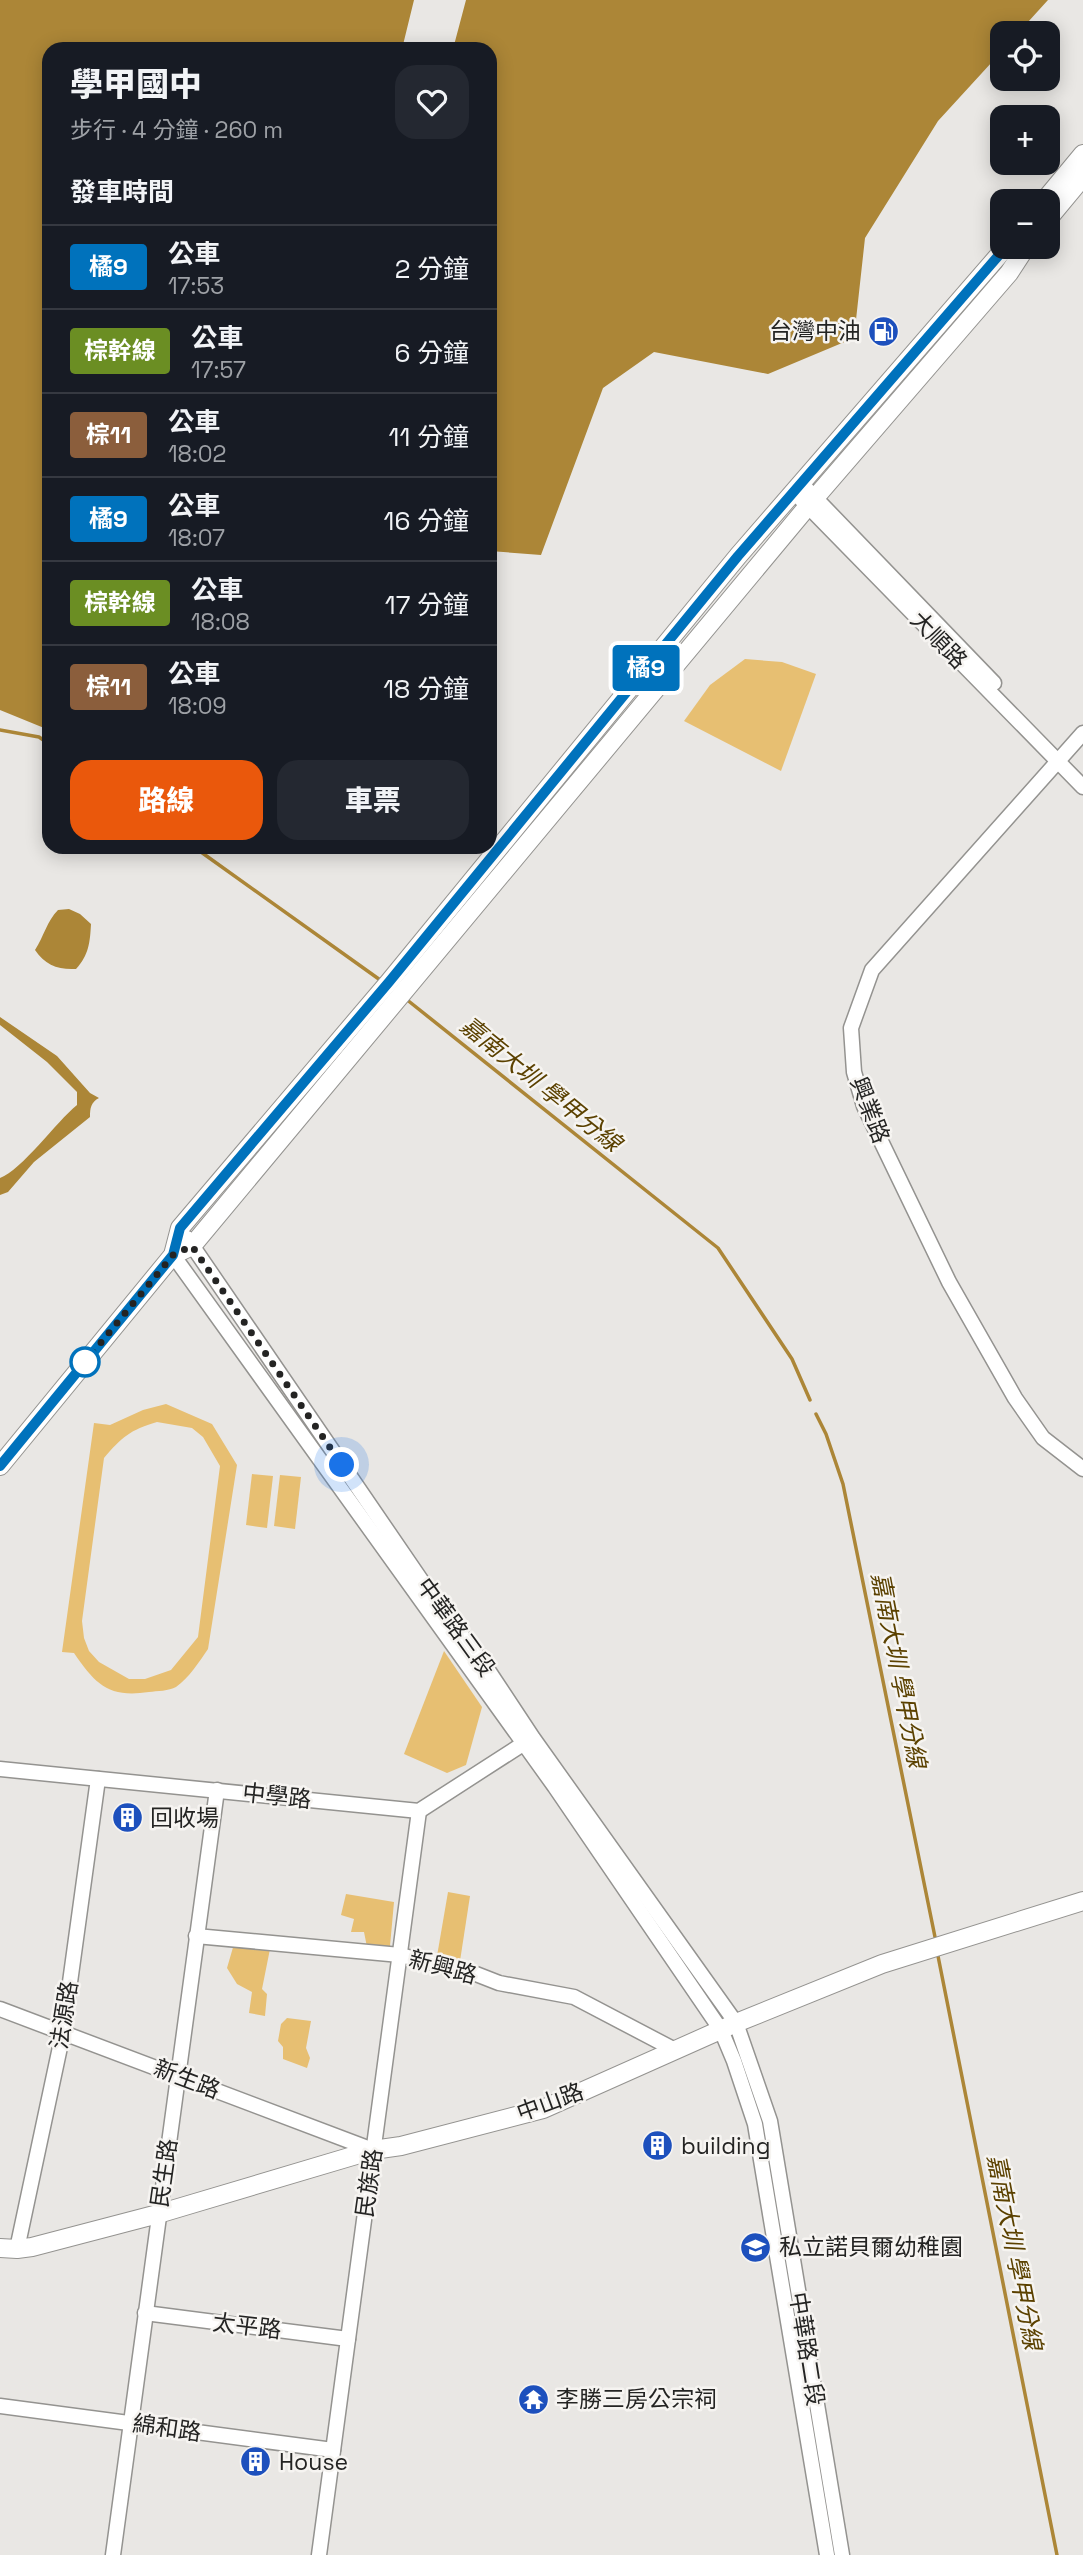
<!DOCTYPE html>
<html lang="zh-TW">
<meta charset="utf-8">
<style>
body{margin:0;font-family:"Space Grotesk","Noto Sans TC",sans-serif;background:#242831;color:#f1f3f6;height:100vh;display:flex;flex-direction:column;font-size:26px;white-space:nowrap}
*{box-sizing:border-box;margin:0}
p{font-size:23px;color:#9ea1a6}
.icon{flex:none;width:38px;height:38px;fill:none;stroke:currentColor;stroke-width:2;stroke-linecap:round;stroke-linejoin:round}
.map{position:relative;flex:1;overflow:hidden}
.details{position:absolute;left:42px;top:42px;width:455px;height:812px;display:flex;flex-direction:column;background:#171b24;border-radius:21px;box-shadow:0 4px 18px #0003}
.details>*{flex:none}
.badge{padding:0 14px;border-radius:5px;font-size:24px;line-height:46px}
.buttons{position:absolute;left:990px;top:21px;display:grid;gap:14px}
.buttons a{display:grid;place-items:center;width:70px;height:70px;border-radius:14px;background:#171b24;box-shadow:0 4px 18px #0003;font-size:35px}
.you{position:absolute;width:35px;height:35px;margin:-18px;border:5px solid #fff;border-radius:50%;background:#1a73e8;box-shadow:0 0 0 10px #1a73e833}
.map>.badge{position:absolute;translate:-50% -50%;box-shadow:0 0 0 4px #fff}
h2{padding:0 28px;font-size:26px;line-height:63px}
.round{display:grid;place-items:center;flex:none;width:74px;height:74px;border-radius:21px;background:#242831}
.overview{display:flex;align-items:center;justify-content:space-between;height:119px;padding:0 28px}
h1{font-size:33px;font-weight:800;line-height:52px}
.action{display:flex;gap:14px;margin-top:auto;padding:14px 28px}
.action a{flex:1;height:80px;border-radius:21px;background:#ea580c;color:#fff;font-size:28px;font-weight:800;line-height:80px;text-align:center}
.action a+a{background:#242831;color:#f1f3f6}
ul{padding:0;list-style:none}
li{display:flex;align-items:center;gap:21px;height:84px;padding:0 28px;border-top:2px solid #363941}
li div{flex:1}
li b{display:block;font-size:26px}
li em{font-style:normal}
li .badge{min-width:77px;font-weight:700;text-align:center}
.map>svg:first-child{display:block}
.green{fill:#e7bf72;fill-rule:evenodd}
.water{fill:#ac8637}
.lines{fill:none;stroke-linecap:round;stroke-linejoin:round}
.stream{stroke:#ac8637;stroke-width:3.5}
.minor-casing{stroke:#949390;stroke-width:17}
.major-casing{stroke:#949390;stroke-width:20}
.minor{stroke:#fff;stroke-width:14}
.major{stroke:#fff;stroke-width:18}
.line-casing{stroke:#fff;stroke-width:16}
.line{stroke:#0072bc;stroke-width:10}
.walk{stroke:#242423;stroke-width:7;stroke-dasharray:0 12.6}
.stop-dot{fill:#fff;stroke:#0072bc;stroke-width:3.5}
.labels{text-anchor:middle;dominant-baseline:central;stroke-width:5;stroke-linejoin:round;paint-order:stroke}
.poi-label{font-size:23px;fill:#242423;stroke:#f6f4f1;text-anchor:start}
.street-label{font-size:23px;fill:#242423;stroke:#f6f4f1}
.water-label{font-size:24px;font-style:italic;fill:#5b4100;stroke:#f6f4f1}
</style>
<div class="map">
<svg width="1083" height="2555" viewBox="0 0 1083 2555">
<rect width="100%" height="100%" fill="#e9e7e4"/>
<g class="green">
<path d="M 745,659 L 782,662 L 816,674 L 781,771 L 684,721 L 710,685 Z"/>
<path d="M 166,1404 L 212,1424 L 237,1465 L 208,1649 C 199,1662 189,1678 176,1687 C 169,1691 157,1691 149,1692 C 109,1698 96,1685 74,1653 L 62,1652 L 94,1423 L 110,1425 L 143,1410 ZM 157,1422 L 192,1428 L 203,1437 L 220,1466 L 198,1637 L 171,1670 L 145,1679 L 129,1679 L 99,1662 L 89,1651 L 84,1638 L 82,1621 L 104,1458 C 122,1437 130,1430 157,1422 Z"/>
<path d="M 252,1474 L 273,1476 L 267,1528 L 246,1525 Z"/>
<path d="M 280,1475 L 301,1477 L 295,1529 L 274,1526 Z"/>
<path d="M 444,1651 L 482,1707 L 466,1765 L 447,1773 L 404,1754 Z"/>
<path d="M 448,1892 L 470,1896 L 460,1961 L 437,1956 Z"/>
<path d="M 346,1894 L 394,1902 L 390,1946 L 367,1947 L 364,1932 L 351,1932 L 354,1919 L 341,1915 Z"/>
<path d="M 234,1944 L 270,1949 L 262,1989 L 267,1994 L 265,2016 L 249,2013 L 252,1992 L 237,1984 L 227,1968 Z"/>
<path d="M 287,2018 L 311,2021 L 306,2048 L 310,2058 L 307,2068 L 283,2059 L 283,2047 L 278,2041 L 281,2024 Z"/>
</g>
<g class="water">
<path d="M 0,0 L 414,0 L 402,49 L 49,49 L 49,730 L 0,710 Z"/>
<path d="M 466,0 L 1048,0 L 1018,33 L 1003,33 L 1003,50 L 938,121 L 865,238 L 854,338 L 768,374 L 654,352 L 603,388 L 541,555 L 490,551 L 490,49 L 453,49 Z"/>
<path d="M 69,909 L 80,914 L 91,924 C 90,942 89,955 76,969 C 58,970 45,965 35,950 C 44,936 47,921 58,910 Z"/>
<path d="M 0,1017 L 57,1056 L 90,1093 L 99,1098 C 91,1102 90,1108 90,1117 L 34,1162 L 8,1192 L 0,1195 L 0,1178 C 22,1170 56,1122 77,1105 L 77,1092 L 47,1062 L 0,1025 Z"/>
</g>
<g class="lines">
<g class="stream">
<path d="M 0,730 L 39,737 L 49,744"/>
<path d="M 194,847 L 383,982"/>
<path d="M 406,999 L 718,1248 L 792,1359 L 810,1400"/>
<path d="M 816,1414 L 826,1434 L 843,1484 L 935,1937"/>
<path d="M 938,1956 L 1057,2555"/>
</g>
<defs>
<g id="minor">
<path d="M 801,483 L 994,683"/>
<path d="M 794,492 L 1083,787"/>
<path d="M 1083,733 L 872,970 L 851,1028 L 854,1072 L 864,1106 L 949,1282 L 1015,1398 L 1043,1438 L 1083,1469"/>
<path d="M 187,1238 L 432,1596 L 488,1670 L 533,1738 L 736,2023 L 770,2121 L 842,2555"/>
<path d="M 173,1255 L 555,1787 L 721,2030 L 734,2061 L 755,2124 L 827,2555"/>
<path d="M 0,1769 L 419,1811 L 529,1740"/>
<path d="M 196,1936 L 400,1955 L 476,1974 L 499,1983 L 574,1997 L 675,2050"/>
<path d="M 0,2009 L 373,2150"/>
<path d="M 17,2249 L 63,2033 L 98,1779"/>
<path d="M 145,2313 L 348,2339"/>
<path d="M 0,2406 L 333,2450"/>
<path d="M 113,2555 L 217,1790"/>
<path d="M 319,2555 L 419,1811"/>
</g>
<g id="major">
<path d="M 1044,201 L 1083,154"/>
<path d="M 1048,219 L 1083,177"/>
<path d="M 173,1255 L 192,1246 L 808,506 L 1009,273 L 1026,247"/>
<path d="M 0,1466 L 173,1255 L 180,1228 L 389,982 L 738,556 L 1006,247"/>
<path d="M 0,2248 L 17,2249 L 32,2247 L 158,2214 L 373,2150 L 401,2146 L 543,2109 L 736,2023 L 882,1964 L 1083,1901"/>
</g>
</defs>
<use href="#minor" class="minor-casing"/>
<use href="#major" class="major-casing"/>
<use href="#minor" class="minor"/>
<use href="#major" class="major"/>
</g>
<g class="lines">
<defs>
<path id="line" d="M 0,1466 L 173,1255 L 180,1228 L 389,982 L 738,556 L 1006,247"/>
</defs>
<use href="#line" class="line-casing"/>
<use href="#line" class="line"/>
<path class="walk" d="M 85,1362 L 173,1255 L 192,1246 L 342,1465"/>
</g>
<defs>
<symbol id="fuel-disc" viewBox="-11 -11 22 22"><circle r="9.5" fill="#1d50bd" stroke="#f6f4f1"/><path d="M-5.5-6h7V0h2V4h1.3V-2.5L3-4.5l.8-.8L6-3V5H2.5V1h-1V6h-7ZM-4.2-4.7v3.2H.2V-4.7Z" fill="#fff"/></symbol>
<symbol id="building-disc" viewBox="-11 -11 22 22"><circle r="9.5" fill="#1d50bd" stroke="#f6f4f1"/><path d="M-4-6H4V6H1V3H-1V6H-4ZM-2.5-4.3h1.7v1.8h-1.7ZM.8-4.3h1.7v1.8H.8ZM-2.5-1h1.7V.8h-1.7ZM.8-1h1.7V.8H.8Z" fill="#fff"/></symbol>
<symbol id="school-disc" viewBox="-11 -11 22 22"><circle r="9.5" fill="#1d50bd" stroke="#f6f4f1"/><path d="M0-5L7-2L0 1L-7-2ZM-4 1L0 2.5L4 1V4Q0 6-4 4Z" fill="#fff"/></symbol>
<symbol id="temple-disc" viewBox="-11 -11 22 22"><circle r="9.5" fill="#1d50bd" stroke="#f6f4f1"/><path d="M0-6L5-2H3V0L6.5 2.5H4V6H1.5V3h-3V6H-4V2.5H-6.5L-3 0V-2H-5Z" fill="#fff"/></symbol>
</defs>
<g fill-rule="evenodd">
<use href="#fuel-disc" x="866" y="314" width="35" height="35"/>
<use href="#building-disc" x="110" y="1800" width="35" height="35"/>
<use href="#building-disc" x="640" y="2128" width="35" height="35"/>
<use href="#school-disc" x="738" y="2230" width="35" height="35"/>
<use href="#temple-disc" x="516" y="2382" width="35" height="35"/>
<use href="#building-disc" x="238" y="2444" width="35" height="35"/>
</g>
<circle class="stop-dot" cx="85" cy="1362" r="14"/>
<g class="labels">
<g class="poi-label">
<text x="861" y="331" text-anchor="end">台灣中油</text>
<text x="150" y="1818">回收場</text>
<text x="681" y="2146">building</text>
<text x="779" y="2247">私立諾貝爾幼稚園</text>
<text x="556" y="2399">李勝三房公宗祠</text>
<text x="279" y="2462">House</text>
</g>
<g class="street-label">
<text transform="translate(939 640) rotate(46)">大順路</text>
<text transform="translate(870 1110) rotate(69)">興業路</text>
<text transform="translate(456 1627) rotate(54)">中華路三段</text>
<text transform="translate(277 1796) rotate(6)">中學路</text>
<text transform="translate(443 1967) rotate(15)">新興路</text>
<text transform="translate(64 2015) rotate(-81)">法源路</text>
<text transform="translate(187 2079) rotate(21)">新生路</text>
<text transform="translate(550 2102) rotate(-20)">中山路</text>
<text transform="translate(164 2173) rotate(-82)">民生路</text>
<text transform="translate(369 2183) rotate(-82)">民族路</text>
<text transform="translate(247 2326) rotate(7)">太平路</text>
<text transform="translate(807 2349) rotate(81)">中華路二段</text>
<text transform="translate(167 2428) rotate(8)">綿和路</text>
</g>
<g class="water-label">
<text transform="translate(541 1084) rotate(39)">嘉南大圳 學甲分線</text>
<text transform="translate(899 1670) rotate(79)">嘉南大圳 學甲分線</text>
<text transform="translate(1015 2252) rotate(79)">嘉南大圳 學甲分線</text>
</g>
</g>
</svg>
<div class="buttons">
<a><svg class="icon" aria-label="locate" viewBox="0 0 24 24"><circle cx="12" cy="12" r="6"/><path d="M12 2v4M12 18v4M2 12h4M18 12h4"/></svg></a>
<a>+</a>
<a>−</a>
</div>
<div class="you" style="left:342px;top:1465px"></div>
<b class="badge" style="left:646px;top:668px;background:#0072bc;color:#fff">橘9</b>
<section class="details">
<div class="overview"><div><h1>學甲國中</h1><p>步行 · 4 分鐘 · 260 m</p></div><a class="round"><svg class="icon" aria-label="heart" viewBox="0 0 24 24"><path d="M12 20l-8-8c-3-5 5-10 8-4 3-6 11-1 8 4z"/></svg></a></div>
<h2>發車時間</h2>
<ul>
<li><span class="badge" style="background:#0072bc;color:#fff">橘9</span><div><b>公車</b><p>17:53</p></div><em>2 分鐘</em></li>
<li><span class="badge" style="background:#6b8e23;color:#fff">棕幹線</span><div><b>公車</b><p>17:57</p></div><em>6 分鐘</em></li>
<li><span class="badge" style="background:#8b5e3c;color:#fff">棕11</span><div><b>公車</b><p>18:02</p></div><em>11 分鐘</em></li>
<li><span class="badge" style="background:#0072bc;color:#fff">橘9</span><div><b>公車</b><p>18:07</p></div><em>16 分鐘</em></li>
<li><span class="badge" style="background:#6b8e23;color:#fff">棕幹線</span><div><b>公車</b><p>18:08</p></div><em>17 分鐘</em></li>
<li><span class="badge" style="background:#8b5e3c;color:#fff">棕11</span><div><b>公車</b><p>18:09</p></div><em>18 分鐘</em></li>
</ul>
<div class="action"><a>路線</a><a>車票</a></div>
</section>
</div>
